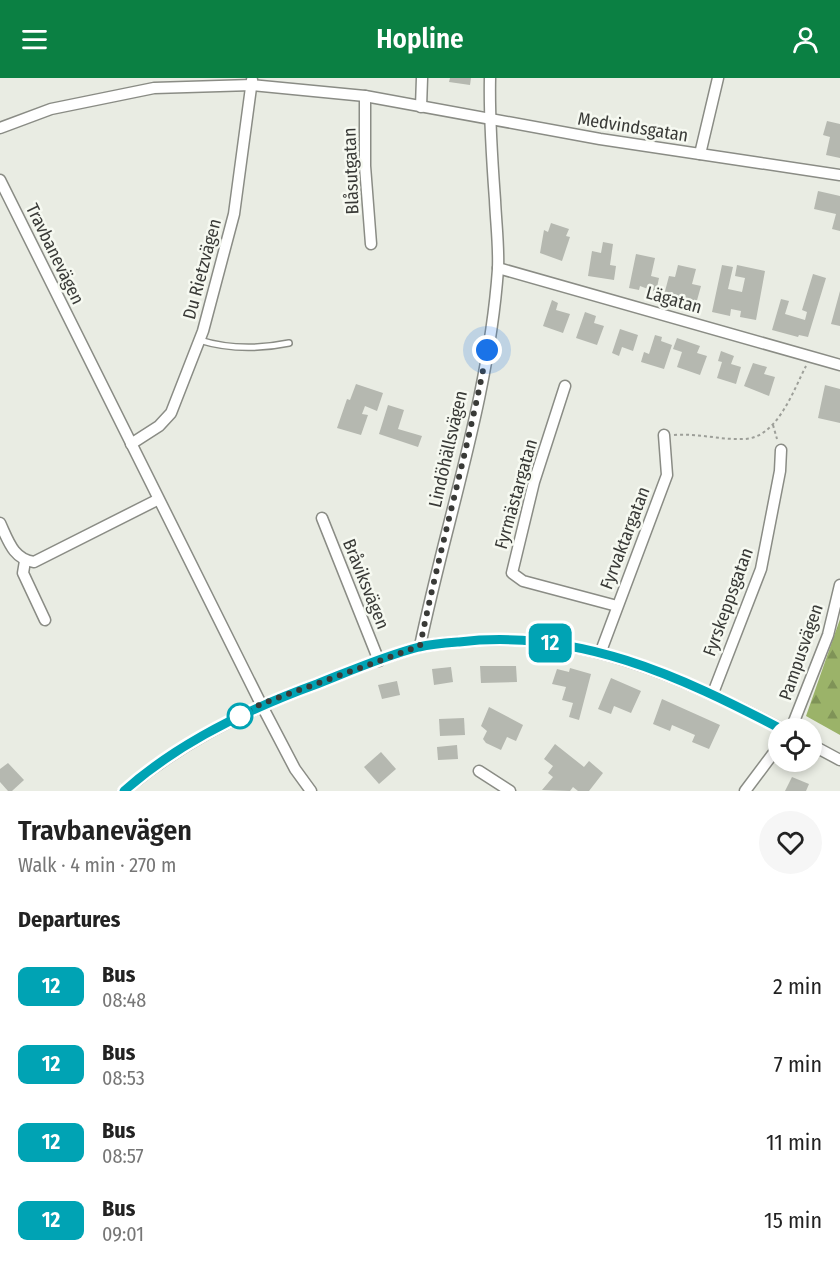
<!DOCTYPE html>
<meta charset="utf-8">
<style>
body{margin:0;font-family:"Fira Sans Condensed",sans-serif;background:#f6f6f6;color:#222;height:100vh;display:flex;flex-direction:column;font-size:22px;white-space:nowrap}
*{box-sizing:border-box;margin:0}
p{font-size:20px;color:#767676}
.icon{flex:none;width:33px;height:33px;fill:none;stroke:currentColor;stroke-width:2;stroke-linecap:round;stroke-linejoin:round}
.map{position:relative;height:713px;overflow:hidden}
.side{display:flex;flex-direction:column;background:#fff;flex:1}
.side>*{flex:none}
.badge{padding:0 12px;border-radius:9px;font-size:21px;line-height:39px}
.controls{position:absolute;left:768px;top:640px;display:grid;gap:12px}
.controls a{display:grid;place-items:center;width:54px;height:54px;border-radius:50%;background:#fff;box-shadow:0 3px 9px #0003;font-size:30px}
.you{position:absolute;width:30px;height:30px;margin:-15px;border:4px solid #fff;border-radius:50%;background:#1a73e8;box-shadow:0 0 0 9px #1a73e833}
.map>.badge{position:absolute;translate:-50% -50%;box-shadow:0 0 0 3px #fff}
h2{padding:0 18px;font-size:22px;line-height:54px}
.round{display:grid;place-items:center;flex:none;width:63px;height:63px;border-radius:32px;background:#f6f6f6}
.headline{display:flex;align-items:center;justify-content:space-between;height:102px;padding:0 18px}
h1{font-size:28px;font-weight:600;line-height:45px}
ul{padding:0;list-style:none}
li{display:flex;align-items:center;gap:18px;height:78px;padding:0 18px}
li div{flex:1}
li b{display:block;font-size:22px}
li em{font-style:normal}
li .badge{min-width:66px;font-weight:700;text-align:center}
header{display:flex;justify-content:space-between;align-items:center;height:78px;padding:0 18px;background:#0b8043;color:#fff;font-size:27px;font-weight:600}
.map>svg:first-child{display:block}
.forest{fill:url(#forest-firs)}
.building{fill:#b5b8b0}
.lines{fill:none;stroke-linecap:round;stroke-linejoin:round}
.service-casing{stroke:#8a8c85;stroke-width:8}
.minor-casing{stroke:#8a8c85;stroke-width:13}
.path{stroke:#9d9f99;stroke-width:2;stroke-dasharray:3 3;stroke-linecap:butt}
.service{stroke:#fff;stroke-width:5}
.minor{stroke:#fff;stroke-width:10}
.line-casing{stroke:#fff;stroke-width:14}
.line{stroke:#00a3b4;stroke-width:9}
.walk{stroke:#393a37;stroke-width:6;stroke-dasharray:0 10.8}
.stop-dot{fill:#fff;stroke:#00a3b4;stroke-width:3}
.labels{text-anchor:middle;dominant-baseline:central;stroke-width:5;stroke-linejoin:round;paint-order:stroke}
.street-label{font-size:18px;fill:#393a37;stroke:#f6f9f1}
</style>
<header><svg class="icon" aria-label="menu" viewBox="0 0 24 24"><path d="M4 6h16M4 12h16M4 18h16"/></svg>Hopline<svg class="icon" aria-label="person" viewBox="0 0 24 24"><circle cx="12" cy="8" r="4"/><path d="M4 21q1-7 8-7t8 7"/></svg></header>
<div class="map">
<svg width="840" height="713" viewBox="0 0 840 713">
<defs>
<pattern id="forest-firs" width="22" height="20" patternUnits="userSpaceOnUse" patternTransform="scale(1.5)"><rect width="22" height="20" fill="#9bb369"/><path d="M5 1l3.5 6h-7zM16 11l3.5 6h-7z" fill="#7f9357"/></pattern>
</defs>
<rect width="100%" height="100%" fill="#e9ece3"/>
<path class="forest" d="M 840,541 L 840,657 L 806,638 Z"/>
<g class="building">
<path d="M 450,0 L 471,0 L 470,7 L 449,4 Z"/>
<path d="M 827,43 L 840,46 L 840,80 L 826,77 L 830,59 L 823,57 Z"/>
<path d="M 818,113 L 840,118 L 840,153 L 832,151 L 836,136 L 814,131 Z"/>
<path d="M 551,145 L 569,151 L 566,158 L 570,159 L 562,183 L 540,175 L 544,152 L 548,154 Z"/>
<path d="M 603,164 L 613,166 L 610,187 L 616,188 L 614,202 L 588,198 L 592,173 L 601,175 Z"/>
<path d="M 636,176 L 655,180 L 651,198 L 659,200 L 656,214 L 640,208 L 639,212 L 629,210 Z"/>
<path d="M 678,187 L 696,191 L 692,206 L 701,208 L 696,226 L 664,217 L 669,198 L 675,199 Z"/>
<path d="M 722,187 L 733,189 L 728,211 L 742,214 L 745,200 L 735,198 L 737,187 L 765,193 L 756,242 L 740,239 L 741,233 L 731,231 L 730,238 L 712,234 Z"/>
<path d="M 813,196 L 826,200 L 808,259 L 799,257 L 798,259 L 772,252 L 781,221 L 789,223 L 785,236 L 805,242 L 807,234 L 802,232 Z"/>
<path d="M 840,213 L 840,248 L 831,246 Z"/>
<path d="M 552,222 L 558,225 L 556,232 L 570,236 L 563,255 L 543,248 Z"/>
<path d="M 585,234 L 596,238 L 594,245 L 604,248 L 597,267 L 576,260 Z"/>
<path d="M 620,251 L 638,257 L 633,273 L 622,269 L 619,278 L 612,275 Z"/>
<path d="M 655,257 L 662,259 L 661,263 L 672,267 L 664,291 L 641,284 L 644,274 L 649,276 Z"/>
<path d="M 677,260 L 700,268 L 697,275 L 707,278 L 700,297 L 677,289 L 682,274 L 673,271 Z"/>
<path d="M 721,273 L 734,278 L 731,286 L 741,289 L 736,306 L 717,300 L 722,284 L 718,283 Z"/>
<path d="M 753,285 L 767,289 L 764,296 L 775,299 L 769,318 L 744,308 Z"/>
<path d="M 356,306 L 383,315 L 377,333 L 365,328 L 362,336 L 368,337 L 361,357 L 337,350 L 347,321 L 350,322 Z"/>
<path d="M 825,307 L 840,311 L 840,345 L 818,340 Z"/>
<path d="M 388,327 L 404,332 L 398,351 L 422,358 L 418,369 L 379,356 Z"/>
<path d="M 480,588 L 516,588 L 517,604 L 481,605 Z"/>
<path d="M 451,589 L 453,604 L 434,607 L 432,591 Z"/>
<path d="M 570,590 L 591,596 L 579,642 L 569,639 L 573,625 L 562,622 L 566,609 L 552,606 L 557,591 L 569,594 Z"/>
<path d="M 611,600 L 641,613 L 631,635 L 614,628 L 611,636 L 598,631 Z"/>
<path d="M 397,603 L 400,617 L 382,621 L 378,607 Z"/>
<path d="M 662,621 L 720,647 L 709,671 L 692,664 L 695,657 L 672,647 L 670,653 L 653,646 Z"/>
<path d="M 489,629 L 523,647 L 516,663 L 507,659 L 501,672 L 486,665 L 483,661 L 487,653 L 481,648 Z"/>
<path d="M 464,640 L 465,657 L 440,658 L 439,641 Z"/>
<path d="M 555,666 L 584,689 L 589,683 L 603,695 L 589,713 L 578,713 L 573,709 L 570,713 L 542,712 L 553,699 L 548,695 L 553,688 L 544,681 Z"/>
<path d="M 457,667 L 458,681 L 438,682 L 437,669 Z"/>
<path d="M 381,674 L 396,691 L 379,706 L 364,689 Z"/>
<path d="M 8,685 L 24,702 L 12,713 L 8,713 L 0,704 L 0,691 Z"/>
<path d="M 792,699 L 809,706 L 806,713 L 785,713 Z"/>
</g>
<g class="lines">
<defs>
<path id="service" d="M 199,262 C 228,271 260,271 289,265"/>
<g id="minor">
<path d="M 365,18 L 365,88 L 371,166"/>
<path d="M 421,29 L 422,0"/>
<path d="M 0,50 L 51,31 L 154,10 L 252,7 L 365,18 L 600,61 L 840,97"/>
<path d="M 700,76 L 718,0"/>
<path d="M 0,102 L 261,626 L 295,691 L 311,713"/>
<path d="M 498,190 L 840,287"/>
<path d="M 565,308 L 534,404 L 512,495 L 523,503 L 617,528"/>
<path d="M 131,366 L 159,348 L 171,335 L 203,253 L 234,136 L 252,2"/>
<path d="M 322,440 L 379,583"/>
<path d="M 0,445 C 8,462 13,481 34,484 L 157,422"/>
<path d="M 25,483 L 23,495 L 45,542"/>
<path d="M 420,568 C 446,443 489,319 498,191 C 499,168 496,145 495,122 C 492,81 489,41 490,0"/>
<path d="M 601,573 L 667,397 L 664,357"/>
<path d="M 713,615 L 761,491 L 780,393 L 781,372"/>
<path d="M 791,651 L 828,557 L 840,507"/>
<path d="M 812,667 L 840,682"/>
<path d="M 479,693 L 510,713"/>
<path d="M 124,713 C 180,665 248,631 317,606 C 350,593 384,578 419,569 C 432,566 446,565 459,564 C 576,550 681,599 782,651"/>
<path d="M 745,713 L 778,669"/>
</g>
</defs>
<use href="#service" class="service-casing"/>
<use href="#minor" class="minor-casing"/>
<g class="path">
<path d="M 773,347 L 777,361"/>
<path d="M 674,357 C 698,355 720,362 743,361 C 777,361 793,313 806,288"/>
</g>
<use href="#service" class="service"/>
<use href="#minor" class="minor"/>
</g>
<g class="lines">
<defs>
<path id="line" d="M 124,713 C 179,664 248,631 317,606 C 350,593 384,578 419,569 C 432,566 446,565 459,564 C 577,550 680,598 781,651"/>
</defs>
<use href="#line" class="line-casing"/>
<use href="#line" class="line"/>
<path class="walk" d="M 240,638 L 261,626 L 420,568 C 440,469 468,372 487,272"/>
</g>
<circle class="stop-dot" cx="240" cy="638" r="12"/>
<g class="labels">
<g class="street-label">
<text transform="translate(633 49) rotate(9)">Medvindsgatan</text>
<text transform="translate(351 93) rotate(-92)">Blåsutgatan</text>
<text transform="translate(55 176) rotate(64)">Travbanevägen</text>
<text transform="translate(202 191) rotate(-75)">Du Rietzvägen</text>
<text transform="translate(674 222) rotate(16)">Lägatan</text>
<text transform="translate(448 371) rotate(-77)">Lindöhällsvägen</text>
<text transform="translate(516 416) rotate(-74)">Fyrmästargatan</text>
<text transform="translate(625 460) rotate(-69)">Fyrvaktargatan</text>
<text transform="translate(366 506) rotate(68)">Bråviksvägen</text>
<text transform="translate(728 524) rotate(-70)">Fyrskeppsgatan</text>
<text transform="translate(801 574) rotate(-71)">Pampusvägen</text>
</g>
</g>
</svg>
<div class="controls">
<a><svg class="icon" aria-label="locate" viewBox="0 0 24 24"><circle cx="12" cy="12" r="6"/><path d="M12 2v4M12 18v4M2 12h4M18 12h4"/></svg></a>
</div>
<div class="you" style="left:487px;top:272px"></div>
<b class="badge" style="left:550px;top:565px;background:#00a3b4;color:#fff">12</b>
</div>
<section class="side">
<div class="headline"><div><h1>Travbanevägen</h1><p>Walk · 4 min · 270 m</p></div><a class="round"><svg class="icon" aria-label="heart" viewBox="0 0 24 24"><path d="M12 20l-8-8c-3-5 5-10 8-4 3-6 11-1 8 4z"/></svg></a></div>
<h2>Departures</h2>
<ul>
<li><span class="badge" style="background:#00a3b4;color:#fff">12</span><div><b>Bus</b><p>08:48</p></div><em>2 min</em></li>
<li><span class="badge" style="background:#00a3b4;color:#fff">12</span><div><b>Bus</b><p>08:53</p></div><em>7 min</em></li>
<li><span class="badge" style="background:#00a3b4;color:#fff">12</span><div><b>Bus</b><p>08:57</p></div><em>11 min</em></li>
<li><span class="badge" style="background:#00a3b4;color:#fff">12</span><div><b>Bus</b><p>09:01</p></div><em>15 min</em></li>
</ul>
</section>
